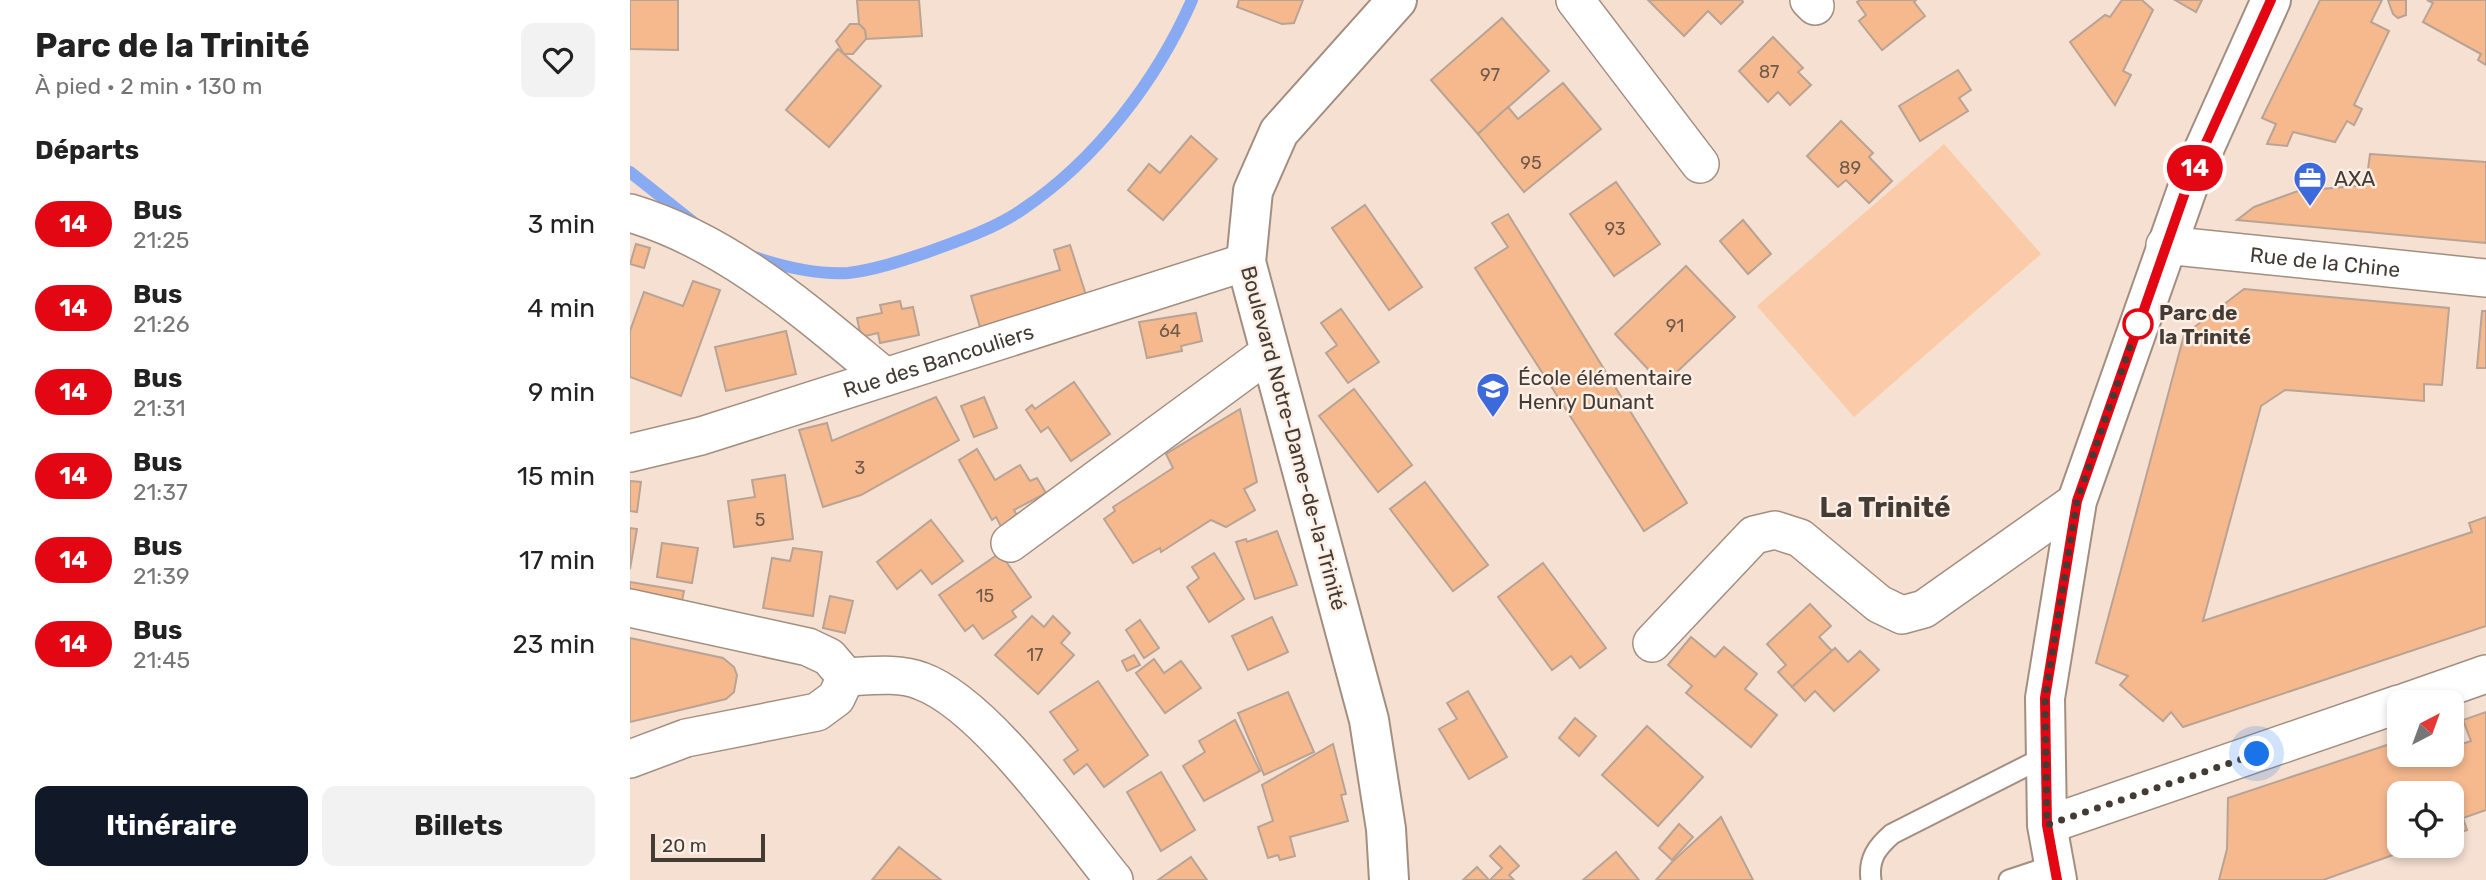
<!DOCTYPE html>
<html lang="fr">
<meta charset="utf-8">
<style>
body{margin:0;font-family:Rubik,sans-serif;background:#f2f2f2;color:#222;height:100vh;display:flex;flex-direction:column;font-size:26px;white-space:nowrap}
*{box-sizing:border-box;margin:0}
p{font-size:23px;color:#767676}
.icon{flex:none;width:38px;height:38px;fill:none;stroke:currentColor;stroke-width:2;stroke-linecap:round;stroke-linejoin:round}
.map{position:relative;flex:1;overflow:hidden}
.side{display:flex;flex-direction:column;background:#fff;width:630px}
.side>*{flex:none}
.badge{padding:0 14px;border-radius:23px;font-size:24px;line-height:46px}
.needle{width:46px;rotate:41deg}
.tools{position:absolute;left:1757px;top:690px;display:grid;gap:14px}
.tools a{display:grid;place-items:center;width:77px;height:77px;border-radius:14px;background:#fff;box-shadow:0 4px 10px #0003;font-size:35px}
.scale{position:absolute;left:21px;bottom:18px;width:114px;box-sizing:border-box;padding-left:7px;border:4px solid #443b35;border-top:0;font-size:19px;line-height:24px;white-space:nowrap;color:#443b35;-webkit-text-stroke:5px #fcefe6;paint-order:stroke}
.you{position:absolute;width:35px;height:35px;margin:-18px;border:5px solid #fff;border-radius:50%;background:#1a73e8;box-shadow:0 0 0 10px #1a73e833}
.map>.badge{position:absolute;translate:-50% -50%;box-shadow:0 0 0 4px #fff}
h2{padding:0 35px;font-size:26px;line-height:63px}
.round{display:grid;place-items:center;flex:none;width:74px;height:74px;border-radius:14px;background:#f2f2f2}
.overview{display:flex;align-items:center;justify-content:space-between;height:119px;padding:0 35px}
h1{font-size:33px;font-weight:700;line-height:52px}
.action{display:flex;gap:14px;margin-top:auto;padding:14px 35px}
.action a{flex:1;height:80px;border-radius:14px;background:#111827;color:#fff;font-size:28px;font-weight:700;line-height:80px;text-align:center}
.action a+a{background:#f2f2f2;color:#222}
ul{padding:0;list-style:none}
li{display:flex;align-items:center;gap:21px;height:84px;padding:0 35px}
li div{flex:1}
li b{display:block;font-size:26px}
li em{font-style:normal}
li .badge{min-width:77px;font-weight:700;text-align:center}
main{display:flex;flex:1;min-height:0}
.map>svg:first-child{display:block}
.garden{fill:#fbcaa8}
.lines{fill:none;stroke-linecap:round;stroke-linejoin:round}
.stream{stroke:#87aaf3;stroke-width:12}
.building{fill:#f6b98e;stroke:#b8a395;stroke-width:2}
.lane-casing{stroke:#a38f81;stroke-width:23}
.street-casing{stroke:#a38f81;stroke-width:40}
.secondary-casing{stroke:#a38f81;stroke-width:42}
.lane{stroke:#fff;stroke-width:19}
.street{stroke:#fff;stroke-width:37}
.secondary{stroke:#fff;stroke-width:38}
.line-casing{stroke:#fff;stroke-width:16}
.line{stroke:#e30613;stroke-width:10}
.walk{stroke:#443b35;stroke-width:7;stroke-dasharray:0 12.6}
.stop-dot{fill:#fff;stroke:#e30613;stroke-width:3.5}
.labels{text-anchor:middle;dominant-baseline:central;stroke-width:5;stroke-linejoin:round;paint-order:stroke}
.number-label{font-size:18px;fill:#705a4b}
.poi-label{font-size:21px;fill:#443b35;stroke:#fcefe6;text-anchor:start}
.street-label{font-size:21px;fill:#443b35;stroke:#fcefe6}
.stop-label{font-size:21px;font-weight:bold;fill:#443b35;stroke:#fcefe6;text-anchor:start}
.district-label{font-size:28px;font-weight:bold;fill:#443b35;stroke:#fcefe6}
</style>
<main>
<section class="side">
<div class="overview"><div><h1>Parc de la Trinité</h1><p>À pied · 2 min · 130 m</p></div><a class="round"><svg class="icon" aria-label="heart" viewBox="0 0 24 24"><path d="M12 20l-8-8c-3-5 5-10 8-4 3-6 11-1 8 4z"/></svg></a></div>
<h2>Départs</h2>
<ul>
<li><span class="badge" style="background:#e30613;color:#fff">14</span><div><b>Bus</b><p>21:25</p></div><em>3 min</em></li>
<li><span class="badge" style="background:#e30613;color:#fff">14</span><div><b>Bus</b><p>21:26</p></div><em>4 min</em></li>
<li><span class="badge" style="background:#e30613;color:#fff">14</span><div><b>Bus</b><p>21:31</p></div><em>9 min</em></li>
<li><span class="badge" style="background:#e30613;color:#fff">14</span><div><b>Bus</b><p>21:37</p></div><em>15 min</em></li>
<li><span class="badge" style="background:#e30613;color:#fff">14</span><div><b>Bus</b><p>21:39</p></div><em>17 min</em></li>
<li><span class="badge" style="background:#e30613;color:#fff">14</span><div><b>Bus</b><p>21:45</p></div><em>23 min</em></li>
</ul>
<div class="action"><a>Itinéraire</a><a>Billets</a></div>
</section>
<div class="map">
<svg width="1856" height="880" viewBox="0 0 1856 880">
<rect width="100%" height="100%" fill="#f5e0d1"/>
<path class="garden" d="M 1314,144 L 1411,254 L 1224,417 L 1127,306 Z"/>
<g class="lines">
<g class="stream">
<path d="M 0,172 L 63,222"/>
<path d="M 124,257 C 154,267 186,275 218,273 C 244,270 271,261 295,253 C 328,241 364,229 393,209 C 466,160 527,80 562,0"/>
</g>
</g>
<g class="building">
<path d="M 0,0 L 48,0 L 48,50 L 0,49 Z"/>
<path d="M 227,0 L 289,0 L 292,36 L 236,39 L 235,30 L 229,24 Z"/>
<path d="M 609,0 L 673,0 L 664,23 L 652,24 L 607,7 Z"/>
<path d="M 1018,0 L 1112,0 L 1113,2 L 1091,24 L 1078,11 L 1054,36 Z"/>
<path d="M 1230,0 L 1286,0 L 1284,2 L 1295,16 L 1252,50 L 1229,21 L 1236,15 L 1227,2 Z"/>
<path d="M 1492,0 L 1512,0 L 1523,10 L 1493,71 L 1501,75 L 1485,105 L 1440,42 L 1475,15 L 1480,17 Z"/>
<path d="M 1545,0 L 1572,0 L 1566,12 Z"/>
<path d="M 1690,0 L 1752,0 L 1741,22 L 1759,31 L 1724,105 L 1732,109 L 1724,125 L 1717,121 L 1705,142 L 1663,132 L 1657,146 L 1637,144 L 1646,124 L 1632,118 Z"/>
<path d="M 1758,0 L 1776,0 L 1776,15 L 1768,18 L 1763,14 Z"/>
<path d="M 1797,0 L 1856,0 L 1856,65 L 1848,60 L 1851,54 L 1793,22 L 1803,3 Z"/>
<path d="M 872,18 L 919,71 L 848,134 L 801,80 Z"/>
<path d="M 220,24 L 229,24 L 235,30 L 236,39 L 223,54 L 214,54 L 206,41 Z"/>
<path d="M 1143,37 L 1173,68 L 1168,72 L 1181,85 L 1160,105 L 1148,92 L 1138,102 L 1109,71 Z"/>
<path d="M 208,49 L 251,86 L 199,147 L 156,110 Z"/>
<path d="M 1328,70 L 1341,90 L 1329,98 L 1338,111 L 1290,141 L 1269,106 Z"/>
<path d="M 933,83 L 971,129 L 894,192 L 848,134 L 878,107 L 888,119 Z"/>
<path d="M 1211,121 L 1243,153 L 1239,157 L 1262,181 L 1239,203 L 1216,180 L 1208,187 L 1177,156 Z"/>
<path d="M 561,136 L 587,159 L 533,220 L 498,190 L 519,164 L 530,173 Z"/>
<path d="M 1740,154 L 1856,162 L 1856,243 L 1607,220 L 1624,207 L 1668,191 L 1736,185 Z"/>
<path d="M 986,182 L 1030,244 L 984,276 L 940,214 Z"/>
<path d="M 735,205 L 792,287 L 759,310 L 702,228 Z"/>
<path d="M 878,214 L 1057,503 L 1014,531 L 845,268 L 878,247 L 862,223 Z"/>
<path d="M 1113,220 L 1141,254 L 1118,274 L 1090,241 Z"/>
<path d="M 6,244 L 20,248 L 14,268 L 0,264 Z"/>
<path d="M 440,245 L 456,295 L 350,327 L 341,296 L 430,270 L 424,250 Z"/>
<path d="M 1056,266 L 1105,317 L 1033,385 L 985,334 Z"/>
<path d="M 63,281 L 90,290 L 51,396 L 0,377 L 0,331 L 14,292 L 53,306 Z"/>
<path d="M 1614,289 L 1819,308 L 1812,385 L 1794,384 L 1794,401 L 1655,390 L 1631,406 L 1573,621 L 1842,532 L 1839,523 L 1856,517 L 1856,626 L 1553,727 L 1541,712 L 1533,721 L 1490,685 L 1498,676 L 1466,663 L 1554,335 Z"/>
<path d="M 270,301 L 272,309 L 283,307 L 289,335 L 250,343 L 248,333 L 231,337 L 227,318 L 252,313 L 250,305 Z"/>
<path d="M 711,309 L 749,362 L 718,383 L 696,353 L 707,345 L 691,323 Z"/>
<path d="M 1852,311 L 1856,311 L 1856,368 L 1847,368 Z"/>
<path d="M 566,313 L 572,341 L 551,346 L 552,351 L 517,358 L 509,322 Z"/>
<path d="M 156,331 L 166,374 L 96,391 L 85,347 Z"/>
<path d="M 444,382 L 480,434 L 441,461 L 418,427 L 411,432 L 396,410 L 402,405 L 405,409 Z"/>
<path d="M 724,389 L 782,465 L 748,492 L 689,416 Z"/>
<path d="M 306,397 L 329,440 L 231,495 L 193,507 L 169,430 L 197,423 L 202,441 Z"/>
<path d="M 354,397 L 367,428 L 344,437 L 331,406 Z"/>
<path d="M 610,409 L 627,482 L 614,489 L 625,510 L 596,527 L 581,520 L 531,552 L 530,548 L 503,563 L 474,519 L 485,511 L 483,507 L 543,468 L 536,454 Z"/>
<path d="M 347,449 L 365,480 L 390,465 L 400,481 L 407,478 L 416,493 L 384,510 L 390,521 L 374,532 L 366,517 L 362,520 L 329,460 Z"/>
<path d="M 155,475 L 163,539 L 104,547 L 98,501 L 125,497 L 122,480 Z"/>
<path d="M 0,481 L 11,482 L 7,512 L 0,511 Z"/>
<path d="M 795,482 L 858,565 L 823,591 L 760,509 Z"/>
<path d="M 301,520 L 333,561 L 302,584 L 291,570 L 267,589 L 247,562 Z"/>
<path d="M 0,528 L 7,529 L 0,569 Z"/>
<path d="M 647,531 L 667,585 L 625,599 L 606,542 L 616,539 L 617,542 Z"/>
<path d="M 32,543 L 68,548 L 62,583 L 27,577 Z"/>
<path d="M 163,548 L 192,552 L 183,616 L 133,608 L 142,558 L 160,561 Z"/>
<path d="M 370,553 L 401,597 L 382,611 L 386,617 L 353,639 L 343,625 L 335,631 L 309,595 Z"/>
<path d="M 584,553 L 614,599 L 579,622 L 557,587 L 569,578 L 562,567 Z"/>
<path d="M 913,563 L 976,648 L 950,668 L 941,656 L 922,670 L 868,597 Z"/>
<path d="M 0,582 L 54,591 L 52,601 L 0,602 Z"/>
<path d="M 200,596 L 223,601 L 215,633 L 193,628 Z"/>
<path d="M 1180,604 L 1201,626 L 1189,637 L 1202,651 L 1162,687 L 1148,672 L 1156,665 L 1137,644 Z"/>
<path d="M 402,616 L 414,627 L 423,616 L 440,633 L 431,643 L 444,655 L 408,694 L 365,655 Z"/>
<path d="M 642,617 L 658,652 L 618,670 L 602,636 Z"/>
<path d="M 510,620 L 529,648 L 514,658 L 496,630 Z"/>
<path d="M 1061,637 L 1085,657 L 1094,647 L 1127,674 L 1115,689 L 1147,715 L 1121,747 L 1056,693 L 1062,686 L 1038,665 Z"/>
<path d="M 0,638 L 93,658 L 104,667 L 107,675 L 104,692 L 96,699 L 0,722 Z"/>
<path d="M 1205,648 L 1218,662 L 1230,651 L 1249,670 L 1204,711 L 1185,691 L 1175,701 L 1162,687 Z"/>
<path d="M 504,655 L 510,665 L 497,671 L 492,661 Z"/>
<path d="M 524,659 L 534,673 L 551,661 L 571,688 L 535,713 L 506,673 Z"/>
<path d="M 468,681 L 518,755 L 474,787 L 457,764 L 444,774 L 434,760 L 448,750 L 420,712 Z"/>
<path d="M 838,691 L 877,757 L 839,779 L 809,729 L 827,719 L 817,703 Z"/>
<path d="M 658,692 L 684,752 L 634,775 L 608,713 Z"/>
<path d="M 1856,712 L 1856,810 L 1833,818 L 1837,830 L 1822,835 L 1822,793 L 1769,793 L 1769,845 L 1791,845 L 1693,880 L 1589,880 L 1597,849 L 1598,798 L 1769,741 L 1769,754 L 1822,754 L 1822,747 L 1841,741 L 1833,720 Z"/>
<path d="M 945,718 L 966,736 L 949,756 L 929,738 Z"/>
<path d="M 605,720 L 630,771 L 574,801 L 553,766 L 575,752 L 569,741 Z"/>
<path d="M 1017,726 L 1073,777 L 1028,826 L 972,775 Z"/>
<path d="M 703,744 L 716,794 L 711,795 L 718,821 L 660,837 L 665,856 L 650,860 L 648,855 L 638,858 L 628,827 L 643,821 L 632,785 Z"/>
<path d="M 531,772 L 565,830 L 531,851 L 497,792 Z"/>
<path d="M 1091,817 L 1123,880 L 1026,880 L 1042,862 Z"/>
<path d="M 1049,824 L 1063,837 L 1042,860 L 1029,848 Z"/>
<path d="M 870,846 L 889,866 L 879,875 L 884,880 L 860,880 L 872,868 L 860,856 Z"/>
<path d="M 269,847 L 311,880 L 242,880 Z"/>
<path d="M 986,852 L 1009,880 L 953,880 Z"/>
<path d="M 561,857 L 577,880 L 528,880 Z"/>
<path d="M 847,867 L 859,880 L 833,880 Z"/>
</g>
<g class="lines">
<defs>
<g id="lane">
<path d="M 1241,880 C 1238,859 1247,847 1262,834 L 1416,756"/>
<path d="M 1379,880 L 1424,865"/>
</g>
<g id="street">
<path d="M 945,0 L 1070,164"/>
<path d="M 1179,0 L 1185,6"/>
<path d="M 0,213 C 100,243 176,312 255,377"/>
<path id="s1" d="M 1535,245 L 1856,278"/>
<path id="s2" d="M 0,453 L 71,436 L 616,262"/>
<path d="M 380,543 L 640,352"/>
<path d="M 0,608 L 178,647 L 199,657 L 216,677 L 206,698 L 187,712 L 56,738 L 0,759"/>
<path d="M 1022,643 L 1124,535 L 1145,530 L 1170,538 L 1249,604 L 1272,615 L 1294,609 L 1447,501"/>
<path d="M 216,677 C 240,676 269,672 291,681 C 355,704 440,826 484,880"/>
<path d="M 1776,702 L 1856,674"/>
<path d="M 1417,825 L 1769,704"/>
</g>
<g id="secondary">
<path d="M 759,880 L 756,829 L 739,720 L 616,262 L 623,191 L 649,132 L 767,0"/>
<path d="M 1427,880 L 1417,825 L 1415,698 L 1447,501 L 1561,178 L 1641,0"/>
</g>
</defs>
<use href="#lane" class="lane-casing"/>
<use href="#street" class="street-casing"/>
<use href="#secondary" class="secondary-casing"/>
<use href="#lane" class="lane"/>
<use href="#street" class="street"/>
<use href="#secondary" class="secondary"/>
</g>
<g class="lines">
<defs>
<path id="line" d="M 1427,880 L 1417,825 L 1415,698 L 1447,501 L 1560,178 L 1641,0"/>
</defs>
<use href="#line" class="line-casing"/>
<use href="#line" class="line"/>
<path class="walk" d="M 1508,324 L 1447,501 L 1415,698 L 1417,825 L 1627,754"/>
</g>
<defs>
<symbol id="office-pin" viewBox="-11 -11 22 30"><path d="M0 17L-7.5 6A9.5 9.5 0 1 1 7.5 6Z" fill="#3d6adb" stroke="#fcefe6"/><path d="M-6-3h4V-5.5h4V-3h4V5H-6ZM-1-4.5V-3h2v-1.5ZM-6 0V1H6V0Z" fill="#fff"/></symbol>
<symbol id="school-pin" viewBox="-11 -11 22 30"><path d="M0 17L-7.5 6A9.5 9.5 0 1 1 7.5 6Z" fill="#3d6adb" stroke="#fcefe6"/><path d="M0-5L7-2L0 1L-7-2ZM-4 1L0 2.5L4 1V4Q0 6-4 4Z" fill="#fff"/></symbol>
</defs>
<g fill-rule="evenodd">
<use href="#office-pin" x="1661" y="159" width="38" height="52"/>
<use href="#school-pin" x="844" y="370" width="38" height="52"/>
</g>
<circle class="stop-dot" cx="1508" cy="324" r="14"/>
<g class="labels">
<g class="number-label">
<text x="1139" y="72">87</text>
<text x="860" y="75">97</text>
<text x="901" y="163">95</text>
<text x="1220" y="168">89</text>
<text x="985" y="229">93</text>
<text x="1045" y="326">91</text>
<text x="540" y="331">64</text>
<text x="230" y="468">3</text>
<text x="130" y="520">5</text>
<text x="355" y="596">15</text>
<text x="405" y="655">17</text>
</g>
<g class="poi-label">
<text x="1704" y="178">AXA</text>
<text x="888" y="377">École élémentaire<tspan x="888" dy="24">Henry Dunant</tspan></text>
</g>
<g class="street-label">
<text stroke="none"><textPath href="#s1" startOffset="161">Rue de la Chine</textPath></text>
<text stroke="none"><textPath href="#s2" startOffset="322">Rue des Bancouliers</textPath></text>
<text transform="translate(664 438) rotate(75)">Boulevard Notre-Dame-de-la-Trinité</text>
</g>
<g class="stop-label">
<text x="1529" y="312">Parc de<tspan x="1529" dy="24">la Trinité</tspan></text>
</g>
<g class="district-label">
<text x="1255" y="507">La Trinité</text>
</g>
</g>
</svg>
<div class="tools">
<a><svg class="needle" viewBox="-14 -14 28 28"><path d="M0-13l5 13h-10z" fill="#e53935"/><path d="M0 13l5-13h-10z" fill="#767676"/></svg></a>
<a><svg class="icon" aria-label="locate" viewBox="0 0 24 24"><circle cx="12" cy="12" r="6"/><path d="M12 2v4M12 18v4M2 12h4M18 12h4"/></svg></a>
</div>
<div class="scale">20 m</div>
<div class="you" style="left:1627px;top:754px"></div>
<b class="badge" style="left:1565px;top:168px;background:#e30613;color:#fff">14</b>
</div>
</main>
